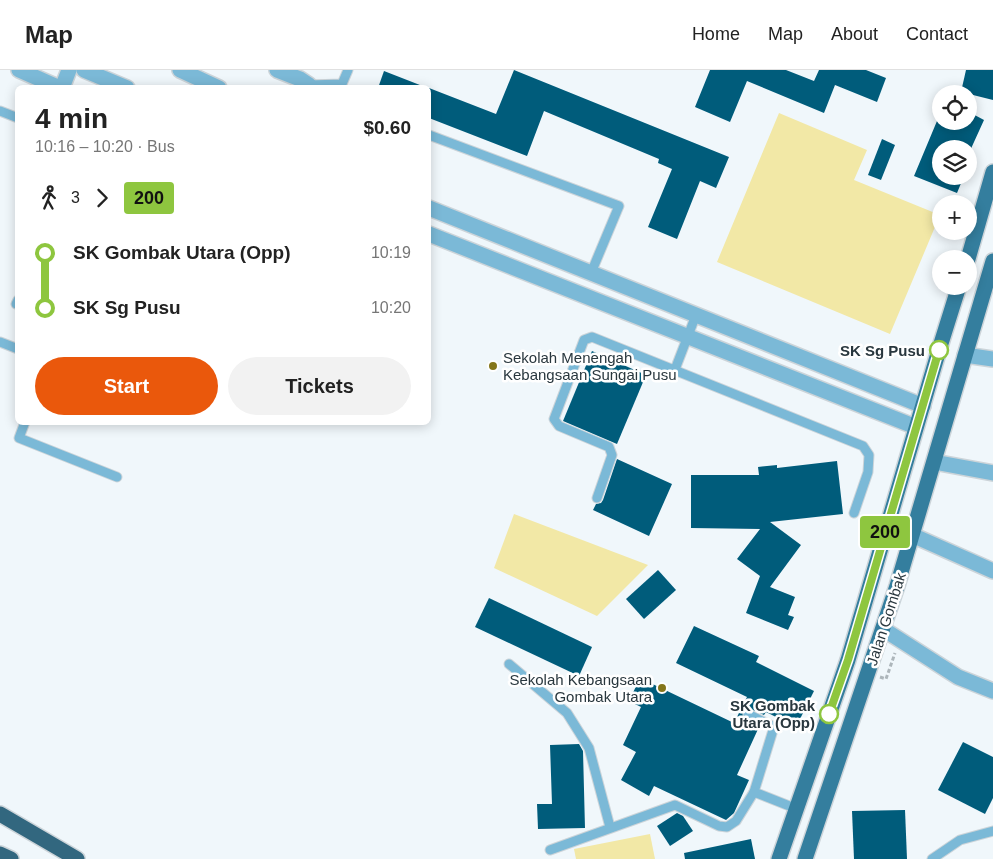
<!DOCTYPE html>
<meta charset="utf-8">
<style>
body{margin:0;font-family:Arial,sans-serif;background:#f2f2f2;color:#222;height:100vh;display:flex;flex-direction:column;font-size:19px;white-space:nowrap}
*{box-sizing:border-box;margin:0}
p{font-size:16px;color:#767676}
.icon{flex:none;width:28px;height:28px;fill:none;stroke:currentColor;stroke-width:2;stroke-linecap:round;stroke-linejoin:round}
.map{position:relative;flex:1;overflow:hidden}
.drawer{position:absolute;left:15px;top:15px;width:416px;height:340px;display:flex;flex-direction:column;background:#fff;border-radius:8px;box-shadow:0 2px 12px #0003}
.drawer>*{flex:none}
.badge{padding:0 10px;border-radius:4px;font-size:18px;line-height:32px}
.tools{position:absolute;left:932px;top:15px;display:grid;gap:10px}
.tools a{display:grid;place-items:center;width:45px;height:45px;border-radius:50%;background:#fff;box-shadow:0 2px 12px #0003;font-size:25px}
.map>.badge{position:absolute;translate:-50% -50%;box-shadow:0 0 0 2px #fff}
.legs{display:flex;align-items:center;gap:8px;height:55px;padding:0 20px;font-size:16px}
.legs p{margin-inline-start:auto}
.summary{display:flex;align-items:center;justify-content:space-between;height:85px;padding:0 20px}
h1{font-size:28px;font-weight:600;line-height:38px}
.primary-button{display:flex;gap:10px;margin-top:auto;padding:10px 20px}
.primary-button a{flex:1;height:58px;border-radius:30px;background:#ea580c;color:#fff;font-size:20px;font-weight:600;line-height:58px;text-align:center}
.primary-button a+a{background:#f2f2f2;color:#222}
ul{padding:0 20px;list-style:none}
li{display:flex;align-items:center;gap:18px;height:55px;font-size:19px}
li i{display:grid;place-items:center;width:8px;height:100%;margin:0 6px;background:currentColor}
li i::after{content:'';width:12px;height:12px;margin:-6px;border:4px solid;border-radius:50%;background:#fff}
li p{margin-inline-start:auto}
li:first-child i{background:linear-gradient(#0000 50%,currentColor 0)}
li:last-child i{background:linear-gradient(currentColor 50%,#0000 0)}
header{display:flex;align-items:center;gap:30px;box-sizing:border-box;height:70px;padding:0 25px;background:#fff;border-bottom:1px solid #e0e0e0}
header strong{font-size:24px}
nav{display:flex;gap:28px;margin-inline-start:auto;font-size:18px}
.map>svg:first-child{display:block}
.green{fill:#f2e8a6}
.building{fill:#005c7b}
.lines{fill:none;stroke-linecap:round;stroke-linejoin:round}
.lane-casing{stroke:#ccd4d9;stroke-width:11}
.street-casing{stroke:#ccd4d9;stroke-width:18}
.primary-casing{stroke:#ccd4d9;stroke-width:18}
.highway-casing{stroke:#ccd4d9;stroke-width:18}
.path{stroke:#adb6bb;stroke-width:3;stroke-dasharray:4 2.5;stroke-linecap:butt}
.lane{stroke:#7bb9d7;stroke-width:9}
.street{stroke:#7bb9d7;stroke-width:15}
.primary{stroke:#347e9e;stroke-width:15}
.highway{stroke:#32677f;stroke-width:15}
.line-1-casing{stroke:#fff;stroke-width:11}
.line-1{stroke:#8ec63f;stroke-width:8}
.stop-1-dot{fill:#fff;stroke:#8ec63f;stroke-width:2.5}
.poi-dot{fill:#84761a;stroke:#fff;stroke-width:2}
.labels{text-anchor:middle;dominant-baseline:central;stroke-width:5;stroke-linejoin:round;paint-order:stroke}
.stop-label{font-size:15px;font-weight:bold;fill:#29373e;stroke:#fff;text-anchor:end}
.poi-label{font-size:15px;fill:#29373e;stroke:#fff;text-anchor:start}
.street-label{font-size:15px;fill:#29373e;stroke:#fff}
</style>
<header>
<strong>Map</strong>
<nav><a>Home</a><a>Map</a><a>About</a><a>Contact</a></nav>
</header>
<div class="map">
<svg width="993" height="789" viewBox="0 0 993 789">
<rect width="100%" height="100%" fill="#f0f7fb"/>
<g class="green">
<path d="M 779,43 L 867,80 L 854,110 L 940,145 L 890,264 L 717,192 Z"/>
<path d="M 514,444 L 648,495 L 597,546 L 494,498 Z"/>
<path d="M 650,764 L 655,789 L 576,789 L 574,779 Z"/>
</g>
<g class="building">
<path d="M 514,0 L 729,87 L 716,118 L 700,111 L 677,169 L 648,157 L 672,99 L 658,93 L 659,89 L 544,41 L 527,86 L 429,48 L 429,18 L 496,44 Z"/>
<path d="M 710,0 L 786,0 L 814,11 L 819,0 L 866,0 L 886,8 L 877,32 L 835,15 L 824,43 L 747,11 L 730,52 L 695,37 Z"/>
<path d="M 966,0 L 993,0 L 993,30 L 961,22 Z"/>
<path d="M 384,1 L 425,17 L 425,18 L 378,18 Z"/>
<path d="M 969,42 L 984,50 L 969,83 L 969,79 L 941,79 L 941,106 L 964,106 L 957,123 L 914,106 L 937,51 L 969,51 Z"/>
<path d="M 882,69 L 895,75 L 881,110 L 868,105 Z"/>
<path d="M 592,281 L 646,305 L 617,374 L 563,351 Z"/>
<path d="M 617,389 L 672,414 L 649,466 L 593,440 L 596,434 L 601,433 L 603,430 Z"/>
<path d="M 837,391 L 843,444 L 770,452 L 801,475 L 770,517 L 795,527 L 788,545 L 794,547 L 788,560 L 746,543 L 760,506 L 737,489 L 760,459 L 691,458 L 691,405 L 759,405 L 758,397 L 777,395 L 777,398 Z"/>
<path d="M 658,500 L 676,520 L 644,549 L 626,529 Z"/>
<path d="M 489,528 L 592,577 L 579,606 L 475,557 Z"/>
<path d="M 694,556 L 759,586 L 756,592 L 814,621 L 796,657 L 766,642 L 764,645 L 748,638 L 743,641 L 743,648 L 759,657 L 737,705 L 749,710 L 734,743 L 726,750 L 654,716 L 649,726 L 621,710 L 636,682 L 623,675 L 641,637 L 629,631 L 640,608 L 734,653 L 747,627 L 676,593 Z"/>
<path d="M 963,672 L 993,687 L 993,728 L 985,744 L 938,720 Z"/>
<path d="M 579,674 L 583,681 L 585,758 L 538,759 L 537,734 L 552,734 L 550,675 Z"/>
<path d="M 905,740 L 907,789 L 854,789 L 852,741 Z"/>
<path d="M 677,743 L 683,746 L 693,761 L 670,776 L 657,756 Z"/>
<path d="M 751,769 L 755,789 L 685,789 L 684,783 Z"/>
</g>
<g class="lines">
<defs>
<g id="lane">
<path d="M 309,15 L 342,14 L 348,0"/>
<path d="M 0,41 L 18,48"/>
<path d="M 429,65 L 619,136 L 591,203"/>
<path d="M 16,234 L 18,230"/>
<path d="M 0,272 L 18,279"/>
<path d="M 674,302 L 696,245"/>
<path d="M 25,352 L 19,368 L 117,407"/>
<path d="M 597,428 L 612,385 L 609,377 L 559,356 L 554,349 L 584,270 L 592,267 L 863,376 L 869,385 L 868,402 L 854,443"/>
<path d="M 509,594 L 567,643 L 589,678 L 610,757"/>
<path d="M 748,644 L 774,657 L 754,722 L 797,739"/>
<path d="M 550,780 L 675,735 L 719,756 L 727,757 L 736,751 L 754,722"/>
<path d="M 932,789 L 960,770 L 993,761"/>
</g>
<g id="street">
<path d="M 19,0 L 60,18"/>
<path d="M 84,0 L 127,18"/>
<path d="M 180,0 L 219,18"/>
<path d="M 277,0 L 300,9 L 309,15 L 310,18"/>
<path d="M 62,18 L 69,0"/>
<path d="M 429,138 L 923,336"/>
<path d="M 429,164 L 916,357"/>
<path d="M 965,285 L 993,289"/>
<path d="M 934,392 L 993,403"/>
<path d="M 912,465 L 993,501"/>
<path d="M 883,559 L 958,607 L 993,621"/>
</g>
<g id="primary">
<path d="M 968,189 L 993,102"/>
<path d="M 779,789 L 848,590 L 939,280 L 959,216"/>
<path d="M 805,789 L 897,516 L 993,191"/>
</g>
<g id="highway">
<path d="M 0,744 L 77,789"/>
<path d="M 0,784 L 11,789"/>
</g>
</defs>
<use href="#lane" class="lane-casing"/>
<use href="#street" class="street-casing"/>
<use href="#primary" class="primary-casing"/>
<use href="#highway" class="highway-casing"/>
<path class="path" d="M 880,607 L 886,609 L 895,583"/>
<use href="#lane" class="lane"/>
<use href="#street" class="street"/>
<use href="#primary" class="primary"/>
<use href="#highway" class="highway"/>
</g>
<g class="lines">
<defs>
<path id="line-1" d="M 829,644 L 848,590 L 939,280"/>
</defs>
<use href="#line-1" class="line-1-casing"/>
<use href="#line-1" class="line-1"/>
</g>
<g class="stop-1-dot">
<circle cx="939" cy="280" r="9"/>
<circle cx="829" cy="644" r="9"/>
</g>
<g class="poi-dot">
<circle cx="493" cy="296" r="5"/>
<circle cx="662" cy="618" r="5"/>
</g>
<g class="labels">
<g class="stop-label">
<text x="925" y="280">SK Sg Pusu</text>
<text x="815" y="635">SK Gombak<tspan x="815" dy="17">Utara (Opp)</tspan></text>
</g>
<g class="poi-label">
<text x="503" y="287">Sekolah Menengah<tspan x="503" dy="17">Kebangsaan Sungai Pusu</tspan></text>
<text x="652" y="609" text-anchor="end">Sekolah Kebangsaan<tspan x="652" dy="17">Gombak Utara</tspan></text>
</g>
<g class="street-label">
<text transform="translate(886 549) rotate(-72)">Jalan Gombak</text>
</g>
</g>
</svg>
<div class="tools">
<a><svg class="icon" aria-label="locate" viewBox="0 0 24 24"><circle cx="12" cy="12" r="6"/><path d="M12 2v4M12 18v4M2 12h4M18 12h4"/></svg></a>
<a><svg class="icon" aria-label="layers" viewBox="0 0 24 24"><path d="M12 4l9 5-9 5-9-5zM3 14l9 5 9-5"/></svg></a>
<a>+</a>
<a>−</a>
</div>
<b class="badge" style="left:885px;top:462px;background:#8ec63f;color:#111">200</b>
<section class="drawer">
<div class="summary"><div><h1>4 min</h1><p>10:16 – 10:20 · Bus</p></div><b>$0.60</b></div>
<div class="legs"><svg class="icon" aria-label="walk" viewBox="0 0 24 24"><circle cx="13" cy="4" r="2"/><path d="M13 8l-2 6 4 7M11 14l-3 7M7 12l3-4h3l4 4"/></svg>3<svg class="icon" aria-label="forward" viewBox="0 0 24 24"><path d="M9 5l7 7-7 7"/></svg><b class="badge" style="background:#8ec63f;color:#111">200</b></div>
<ul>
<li><i style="color:#8ec63f"></i><b>SK Gombak Utara (Opp)</b><p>10:19</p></li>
<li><i style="color:#8ec63f"></i><b>SK Sg Pusu</b><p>10:20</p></li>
</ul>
<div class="primary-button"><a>Start</a><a>Tickets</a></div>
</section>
</div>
